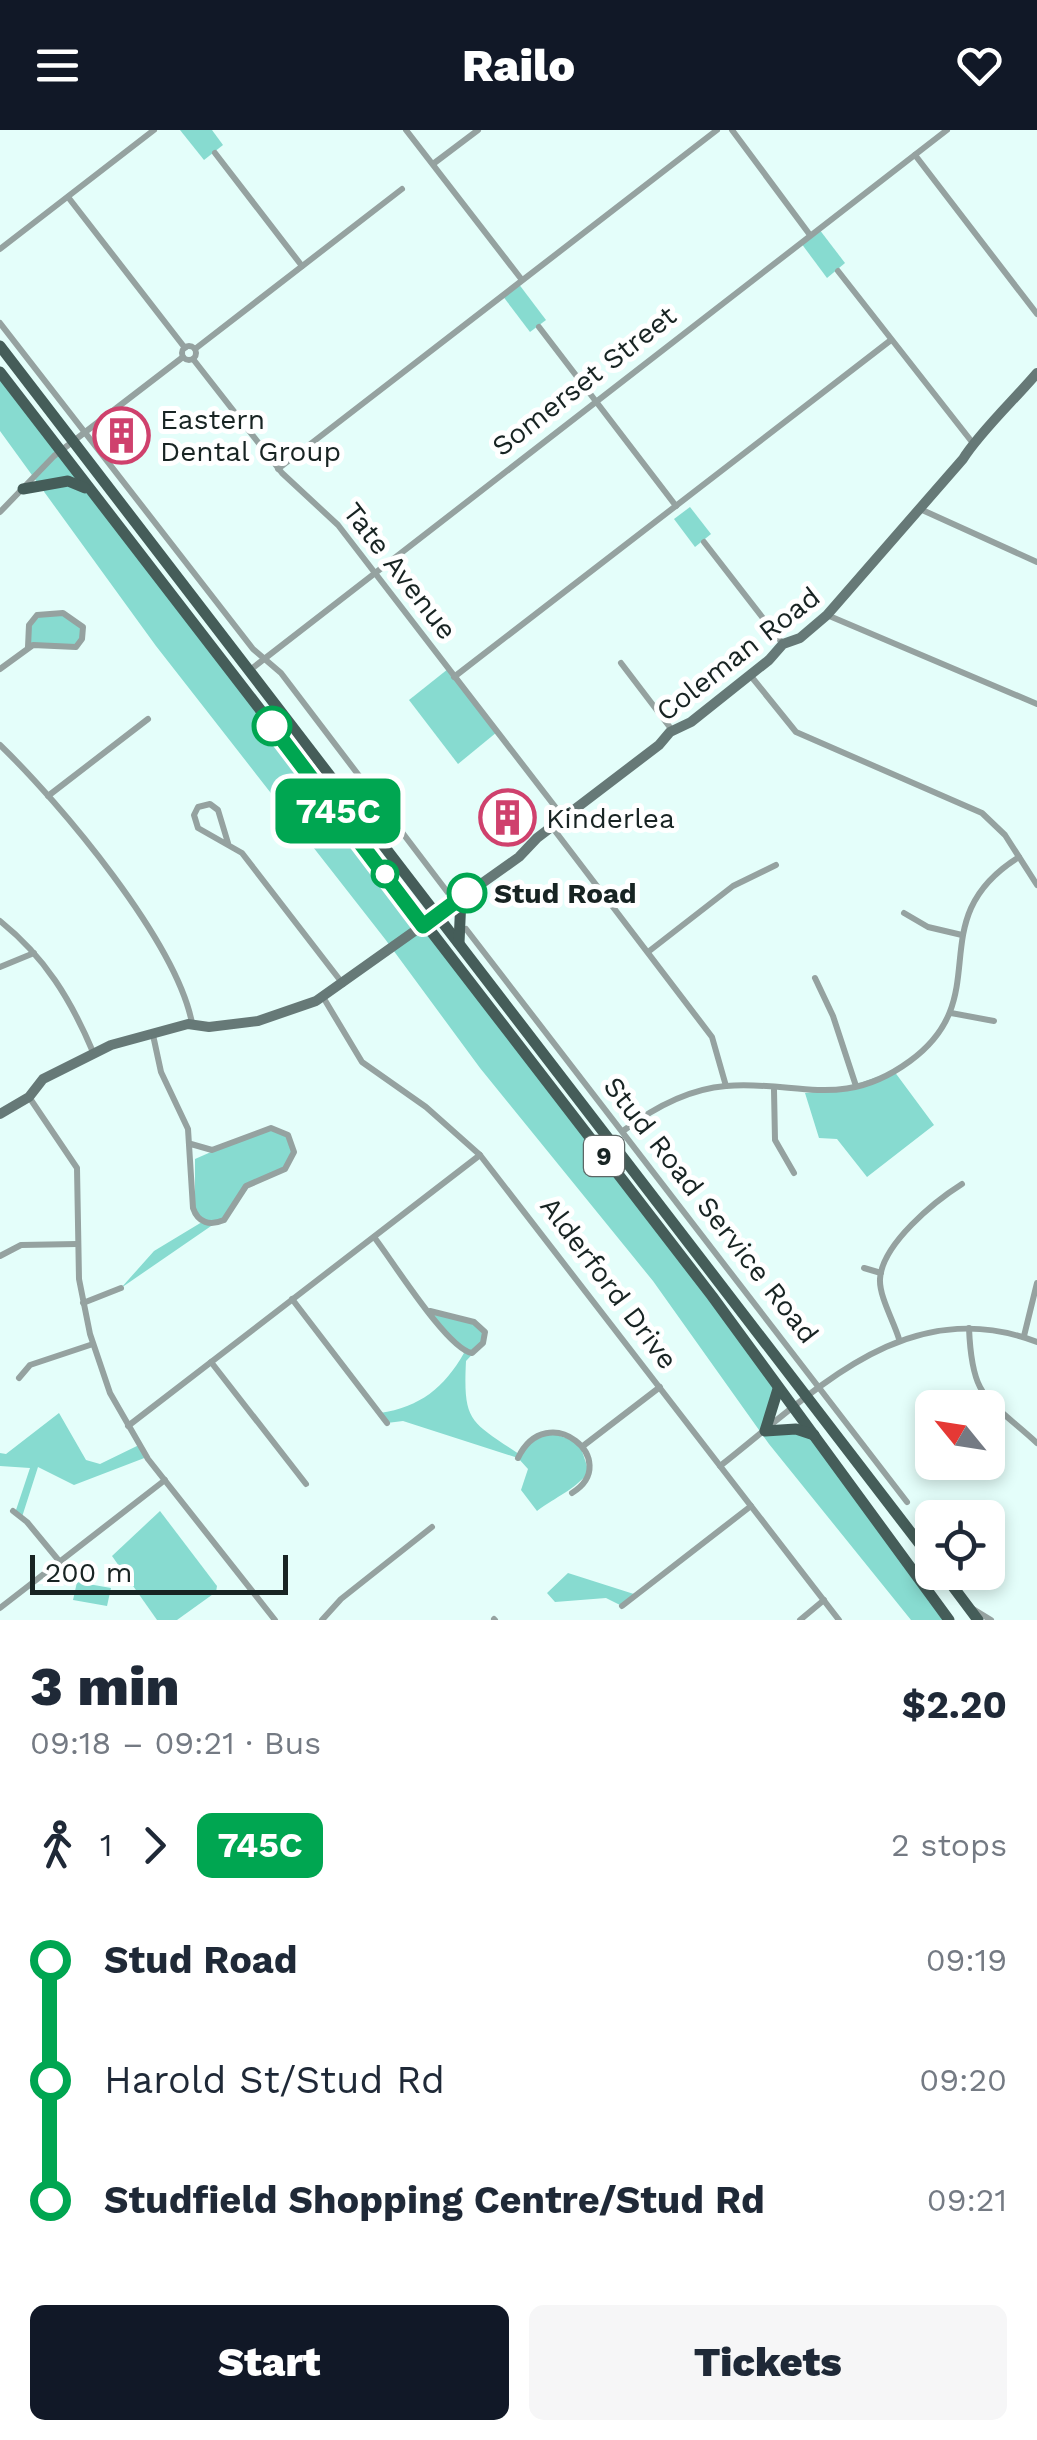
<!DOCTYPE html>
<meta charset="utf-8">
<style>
body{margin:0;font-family:"Work Sans",sans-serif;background:#f6f6f7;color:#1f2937;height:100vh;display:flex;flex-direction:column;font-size:38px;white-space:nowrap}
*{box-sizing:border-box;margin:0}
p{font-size:32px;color:#747a83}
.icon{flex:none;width:55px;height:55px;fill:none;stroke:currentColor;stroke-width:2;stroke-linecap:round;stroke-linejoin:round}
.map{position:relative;height:1490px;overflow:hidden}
.sheet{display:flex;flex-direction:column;background:#fff;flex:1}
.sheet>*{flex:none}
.badge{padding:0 20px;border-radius:15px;font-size:35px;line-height:65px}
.needle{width:65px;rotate:300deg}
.fabs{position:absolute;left:915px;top:1260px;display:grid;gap:20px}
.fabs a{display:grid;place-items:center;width:90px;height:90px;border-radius:15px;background:#fff;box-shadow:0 5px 15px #0003;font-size:50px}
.scale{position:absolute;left:30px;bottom:25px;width:258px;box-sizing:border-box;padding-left:10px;border:5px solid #182423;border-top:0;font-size:28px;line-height:35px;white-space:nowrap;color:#182423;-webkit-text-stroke:8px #fff;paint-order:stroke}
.map>.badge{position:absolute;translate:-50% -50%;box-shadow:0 0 0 5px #fff}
.legs{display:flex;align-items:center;gap:15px;height:110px;padding:0 30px;font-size:32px}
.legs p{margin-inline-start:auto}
.overview{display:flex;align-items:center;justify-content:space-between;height:170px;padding:0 30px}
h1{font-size:55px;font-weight:800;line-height:75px}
.cta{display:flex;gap:20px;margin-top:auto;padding:20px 30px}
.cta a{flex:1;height:115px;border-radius:15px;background:#111827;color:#fff;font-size:40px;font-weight:800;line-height:115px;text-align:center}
.cta a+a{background:#f6f6f7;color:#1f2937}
ul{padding:0 30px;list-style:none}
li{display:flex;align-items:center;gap:35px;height:120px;font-size:38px}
li i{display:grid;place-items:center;width:15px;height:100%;margin:0 12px;background:currentColor}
li i::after{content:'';width:25px;height:25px;margin:-12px;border:8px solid;border-radius:50%;background:#fff}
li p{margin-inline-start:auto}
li:first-child i{background:linear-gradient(#0000 50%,currentColor 0)}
li:last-child i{background:linear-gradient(currentColor 50%,#0000 0)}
header{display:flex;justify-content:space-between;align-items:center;height:130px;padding:0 30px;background:#111827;color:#fff;font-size:45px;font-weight:800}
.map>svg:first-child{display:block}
.green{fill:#87dbd0}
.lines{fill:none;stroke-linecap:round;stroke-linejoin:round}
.street{stroke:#95a2a0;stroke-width:6}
.secondary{stroke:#667977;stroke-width:10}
.primary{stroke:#455d59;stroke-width:11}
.line-1-casing{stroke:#fff;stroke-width:22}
.line-1{stroke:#00a651;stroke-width:15}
.stop-1-dot{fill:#fff;stroke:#00a651;stroke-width:5}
.labels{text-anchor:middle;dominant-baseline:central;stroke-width:10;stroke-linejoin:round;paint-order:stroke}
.shield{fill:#fff;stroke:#5d6665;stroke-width:2.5}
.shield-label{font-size:25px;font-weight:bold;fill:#182423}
.street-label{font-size:28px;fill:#182423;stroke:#fff}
.poi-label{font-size:28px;fill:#182423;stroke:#fff;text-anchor:start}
.stop-label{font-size:28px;font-weight:bold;fill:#182423;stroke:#fff;text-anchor:start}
</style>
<header><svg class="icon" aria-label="menu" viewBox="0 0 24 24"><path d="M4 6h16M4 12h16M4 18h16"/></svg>Railo<svg class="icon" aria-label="heart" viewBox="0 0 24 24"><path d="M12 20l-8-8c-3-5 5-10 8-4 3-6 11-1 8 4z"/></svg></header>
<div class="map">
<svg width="1037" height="1490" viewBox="0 0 1037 1490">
<rect width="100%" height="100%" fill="#e4fefa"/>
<g class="green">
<path d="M 180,0 L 212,0 L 223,15 L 204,30 Z"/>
<path d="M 819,99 L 845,133 L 827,148 L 801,113 Z"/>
<path d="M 518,153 L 546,190 L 530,202 L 502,165 Z"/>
<path d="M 0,242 L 778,1259 L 765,1301 L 814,1305 L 949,1490 L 911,1490 L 769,1314 L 653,1151 L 480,938 L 385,809 L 156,516 L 0,301 Z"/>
<path d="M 690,377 L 711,404 L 695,417 L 674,389 Z"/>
<path d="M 37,485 L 69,485 L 84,503 L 76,517 L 28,517 L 28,504 Z"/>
<path d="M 448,539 L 497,602 L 458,634 L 409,570 Z"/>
<path d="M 894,941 L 934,995 L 867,1047 L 837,1009 L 819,1008 L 805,963 L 843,959 Z"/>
<path d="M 266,998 L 282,1000 L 294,1019 L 285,1039 L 254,1050 L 230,1083 L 121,1158 L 154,1121 L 202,1092 L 195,1084 L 195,1029 Z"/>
<path d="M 430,1181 L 482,1196 L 483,1213 L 466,1231 C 463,1292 470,1291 519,1324 L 525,1315 L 550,1303 L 579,1312 L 589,1342 C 573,1361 557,1366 537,1381 L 521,1360 L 528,1339 L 518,1328 L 403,1291 L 387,1293 L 380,1283 C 420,1277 444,1258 464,1223 Z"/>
<path d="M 59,1283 L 86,1330 L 100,1334 L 139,1315 L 147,1327 L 74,1355 L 38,1337 L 22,1387 L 15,1383 L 30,1338 L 0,1336 L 0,1323 L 6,1324 Z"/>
<path d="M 160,1381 L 217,1456 L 216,1462 L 177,1490 L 157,1490 L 112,1426 Z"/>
<path d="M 568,1443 L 637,1465 L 622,1476 L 606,1468 L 555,1472 L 547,1463 Z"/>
<path d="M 77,1452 L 111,1458 L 107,1476 L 73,1470 Z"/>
</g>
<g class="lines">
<g class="street">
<path d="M 406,0 L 522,150"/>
<path d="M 732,0 L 810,105"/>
<path d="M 215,23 L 302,136"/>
<path d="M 915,25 L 1037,184"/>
<path d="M 433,34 L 478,0"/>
<path d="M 68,67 L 185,218"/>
<path d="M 0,119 L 154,0"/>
<path d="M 838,141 L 972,312"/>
<path d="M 0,193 L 253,519 L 281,543 L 455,772"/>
<path d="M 539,197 L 676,376"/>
<circle cx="189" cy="223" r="7"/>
<path d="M 195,219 L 402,59"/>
<path d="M 193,229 L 282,343 L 338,395 L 563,687"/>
<path d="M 278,339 L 717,0"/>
<path d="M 920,379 L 1037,432"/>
<path d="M 0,382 L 54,326 L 183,227"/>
<path d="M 704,412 L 783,514"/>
<path d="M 827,485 L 1037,574"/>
<path d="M 621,533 L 672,600"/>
<path d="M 0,539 L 33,515 L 76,517 L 82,509 L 83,497 L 63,483 L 37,485 L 29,495 L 28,517"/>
<path d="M 250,540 L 947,0"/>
<path d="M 750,545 L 796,602 L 982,683 L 1005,705 L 1037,755"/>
<path d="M 454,547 L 891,210"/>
<path d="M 0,615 C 61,674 176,811 192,893"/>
<path d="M 48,666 L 148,589"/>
<path d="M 552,697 L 712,907 L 726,956"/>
<path d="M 228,713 L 218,680 L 210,674 L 198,677 L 194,685 L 198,698 L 242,723 L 343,854"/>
<path d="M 904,783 L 928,797 L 962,805"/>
<path d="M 0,791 C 45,827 71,870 93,922"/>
<path d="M 466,799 L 907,1372"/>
<path d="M 648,822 L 733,756 L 776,735"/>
<path d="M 0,837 L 34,823"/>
<path d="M 815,848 L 833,886 L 856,956"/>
<path d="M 323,867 L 362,932 L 426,977 L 480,1025 L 839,1490"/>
<path d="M 951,883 L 994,891"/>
<path d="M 153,905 L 161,942 L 188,999 L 193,1078 C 198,1093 210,1096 224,1090 L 246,1056 L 285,1039 L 294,1022 L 288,1005 L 271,998 L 212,1020 L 191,1014"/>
<path d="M 774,960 L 775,1010 L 794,1043"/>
<path d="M 29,967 L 77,1038 L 79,1149 L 90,1204 L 110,1263 L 148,1329 L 275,1490"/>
<path d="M 623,1001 C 652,979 688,959 726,956 C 797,950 842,981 910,931 C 999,866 918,790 1019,727"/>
<path d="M 374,1107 C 392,1130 447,1219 472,1223 L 483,1213 L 485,1202 L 474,1192 L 430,1181"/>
<path d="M 0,1126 L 21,1115 L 77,1114"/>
<path d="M 864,1138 L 881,1143"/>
<path d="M 292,1169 L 387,1293"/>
<path d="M 83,1173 L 121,1158"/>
<path d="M 969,1198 C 972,1271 987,1267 1037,1313"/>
<path d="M 1024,1206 L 1037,1153"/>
<path d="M 899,1209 C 894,1192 879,1166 880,1149 C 882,1114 935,1071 962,1054"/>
<path d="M 211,1232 L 306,1354"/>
<path d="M 19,1248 L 30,1235 L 93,1214"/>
<path d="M 128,1296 L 480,1025"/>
<path d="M 583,1316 L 660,1257"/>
<path d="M 518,1328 C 547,1267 624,1331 572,1363"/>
<path d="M 720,1336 C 815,1262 906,1162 1037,1212"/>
<path d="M 13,1381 L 27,1392 L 60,1432"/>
<path d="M 622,1476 L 751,1376"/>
<path d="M 0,1478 L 165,1350"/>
<path d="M 973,1479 L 991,1490"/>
<path d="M 494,1489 L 495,1490"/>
<path d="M 322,1490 L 341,1469 L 432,1397"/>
<path d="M 800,1490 L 824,1470"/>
</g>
<path class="secondary" d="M 0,984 L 29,967 L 43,949 L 111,915 L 188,894 L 209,897 L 258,891 L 316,871 L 519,727 L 537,708 L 659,615 L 670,602 L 691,592 L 769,530 L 783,514 L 800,508 L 827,485 L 963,329 C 979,303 1015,269 1037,243"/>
<g class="primary">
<path d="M 0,216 L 932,1430"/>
<path d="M 0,242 L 712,1166 L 949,1490"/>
<path d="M 23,359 L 68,351 L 85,358"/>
<path d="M 459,813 L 461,768"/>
<path d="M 778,1259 L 765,1301 L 796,1299 L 814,1305"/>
<path d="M 942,1442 L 978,1490"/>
</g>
</g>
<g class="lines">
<defs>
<path id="line-1" d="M 272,596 L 423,796 L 467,763"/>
</defs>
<use href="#line-1" class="line-1-casing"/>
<use href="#line-1" class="line-1"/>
</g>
<defs>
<symbol id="building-ring" viewBox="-11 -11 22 22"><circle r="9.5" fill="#fff" stroke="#cf416d" stroke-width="1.5"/><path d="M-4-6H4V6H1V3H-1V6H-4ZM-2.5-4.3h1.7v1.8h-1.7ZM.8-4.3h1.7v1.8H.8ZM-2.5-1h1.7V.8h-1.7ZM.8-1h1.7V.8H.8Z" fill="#cf416d"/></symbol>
</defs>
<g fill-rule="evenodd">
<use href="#building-ring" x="90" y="274" width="63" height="63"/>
<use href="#building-ring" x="476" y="656" width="63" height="63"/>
</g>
<g class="stop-1-dot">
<circle cx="272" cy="596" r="18"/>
<circle cx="385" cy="744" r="12"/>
<circle cx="467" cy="763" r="18"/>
</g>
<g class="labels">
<rect class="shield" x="584" y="1006" width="40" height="40" rx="8"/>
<g class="shield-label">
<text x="604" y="1026">9</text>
</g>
<g class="street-label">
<text transform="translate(584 251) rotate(-38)">Somerset Street</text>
<text transform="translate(400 441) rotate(52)">Tate Avenue</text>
<text transform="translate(738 524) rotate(-38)">Coleman Road</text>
<text transform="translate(711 1080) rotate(52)">Stud Road Service Road</text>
<text transform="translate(609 1153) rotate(53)">Alderford Drive</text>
</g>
<g class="poi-label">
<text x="160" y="289">Eastern<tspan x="160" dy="32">Dental Group</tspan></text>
<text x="546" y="688">Kinderlea</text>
</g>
<g class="stop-label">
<text x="494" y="763">Stud Road</text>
</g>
</g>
</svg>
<div class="fabs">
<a><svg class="needle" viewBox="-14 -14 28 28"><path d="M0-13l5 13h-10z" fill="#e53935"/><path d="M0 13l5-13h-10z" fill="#747a83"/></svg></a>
<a><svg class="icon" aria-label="locate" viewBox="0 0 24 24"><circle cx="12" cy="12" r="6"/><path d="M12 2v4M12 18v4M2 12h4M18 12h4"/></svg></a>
</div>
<div class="scale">200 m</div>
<b class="badge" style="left:338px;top:681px;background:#00a651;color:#fff">745C</b>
</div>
<section class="sheet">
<div class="overview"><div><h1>3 min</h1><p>09:18 – 09:21 · Bus</p></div><b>$2.20</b></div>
<div class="legs"><svg class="icon" aria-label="walk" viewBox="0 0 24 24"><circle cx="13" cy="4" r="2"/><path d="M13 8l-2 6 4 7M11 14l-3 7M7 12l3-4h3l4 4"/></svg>1<svg class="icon" aria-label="forward" viewBox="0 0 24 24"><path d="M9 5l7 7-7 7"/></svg><b class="badge" style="background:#00a651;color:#fff">745C</b><p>2 stops</p></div>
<ul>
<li><i style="color:#00a651"></i><b>Stud Road</b><p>09:19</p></li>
<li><i style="color:#00a651"></i><span>Harold St/Stud Rd</span><p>09:20</p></li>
<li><i style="color:#00a651"></i><b>Studfield Shopping Centre/Stud Rd</b><p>09:21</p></li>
</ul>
<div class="cta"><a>Start</a><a>Tickets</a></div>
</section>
